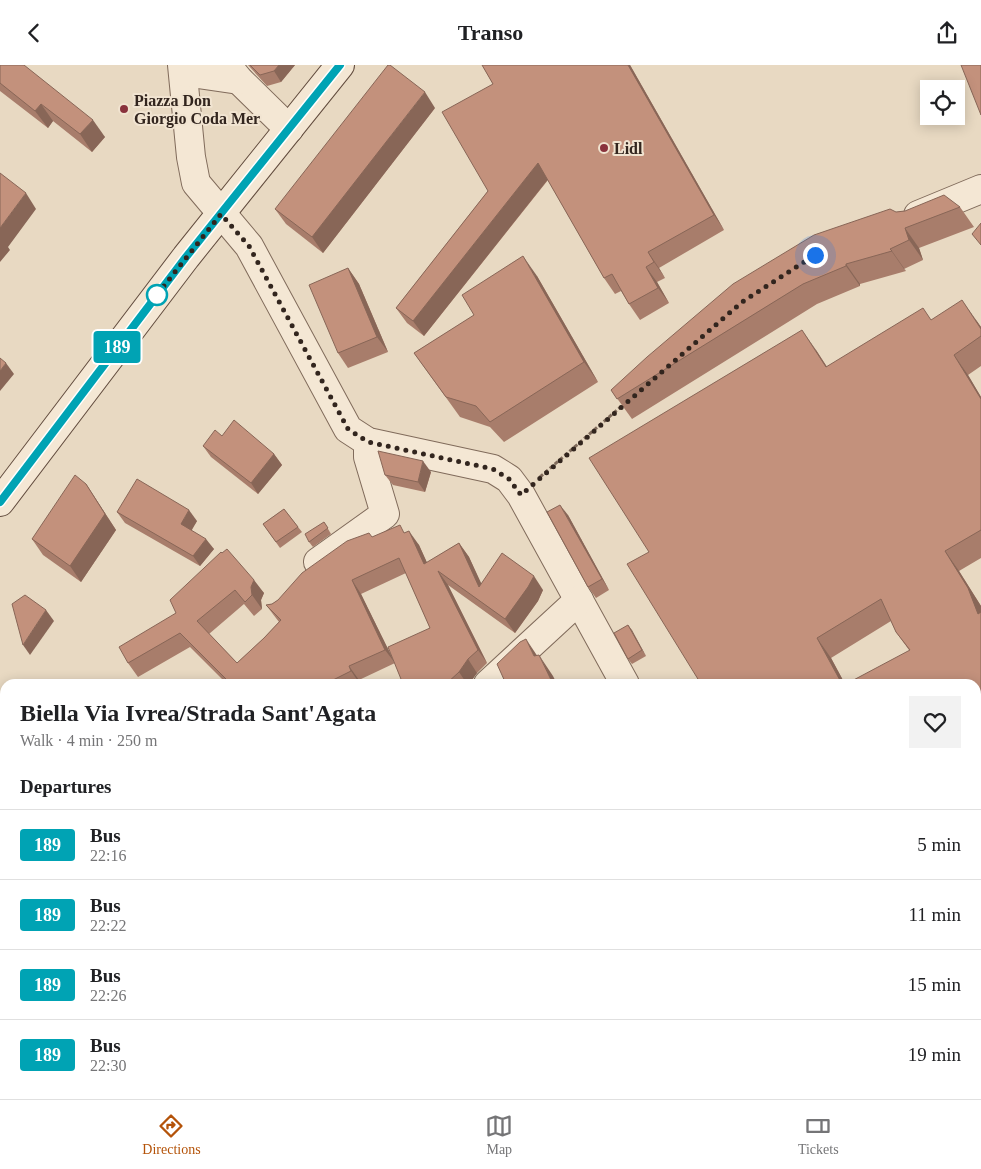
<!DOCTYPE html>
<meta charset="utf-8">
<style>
body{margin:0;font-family:"Times New Roman",serif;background:#f2f2f2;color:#202124;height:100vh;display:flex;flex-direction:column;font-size:19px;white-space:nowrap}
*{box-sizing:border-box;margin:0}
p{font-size:16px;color:#757577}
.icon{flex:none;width:28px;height:28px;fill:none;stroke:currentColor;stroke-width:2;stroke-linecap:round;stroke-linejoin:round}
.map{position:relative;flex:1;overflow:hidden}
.details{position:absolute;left:0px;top:614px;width:981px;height:421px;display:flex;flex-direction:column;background:#fff;border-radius:15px 15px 0 0;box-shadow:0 2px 12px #0003}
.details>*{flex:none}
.badge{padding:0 10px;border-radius:4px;font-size:18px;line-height:32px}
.controls{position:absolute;left:920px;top:15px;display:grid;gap:10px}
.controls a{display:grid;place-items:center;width:45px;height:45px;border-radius:0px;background:#fff;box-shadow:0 2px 12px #0003;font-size:25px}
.you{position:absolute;width:25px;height:25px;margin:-12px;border:4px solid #fff;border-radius:50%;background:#1a73e8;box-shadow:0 0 0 8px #1a73e833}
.map>.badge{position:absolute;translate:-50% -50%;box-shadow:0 0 0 2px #fff}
h2{padding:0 20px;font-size:19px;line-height:45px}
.round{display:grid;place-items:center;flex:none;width:52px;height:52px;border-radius:0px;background:#f2f2f2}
.head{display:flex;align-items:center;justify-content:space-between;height:85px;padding:0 20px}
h1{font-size:24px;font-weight:700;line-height:38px}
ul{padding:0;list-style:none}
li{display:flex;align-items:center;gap:15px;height:70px;padding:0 20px;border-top:1px solid #e0e0e0}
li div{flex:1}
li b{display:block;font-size:19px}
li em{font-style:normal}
li .badge{min-width:55px;font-weight:700;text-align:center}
header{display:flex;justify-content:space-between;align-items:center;height:65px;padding:0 20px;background:#fff;font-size:22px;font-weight:700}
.tab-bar{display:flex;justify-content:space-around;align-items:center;height:70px;border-top:1px solid #e0e0e0;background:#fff;font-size:14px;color:#757577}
.tab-bar a{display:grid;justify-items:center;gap:2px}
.tab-bar .selected{color:#b45309}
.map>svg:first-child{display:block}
.green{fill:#c5c597}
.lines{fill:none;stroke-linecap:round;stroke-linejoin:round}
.minor-casing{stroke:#806b5b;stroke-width:30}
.tertiary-casing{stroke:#806b5b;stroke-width:30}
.secondary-casing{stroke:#624c3e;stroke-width:30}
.path{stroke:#806b5b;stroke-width:3;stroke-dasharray:4 2.5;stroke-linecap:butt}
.minor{stroke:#f4e7d4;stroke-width:28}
.tertiary{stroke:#f4e7d4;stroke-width:28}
.secondary{stroke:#f4e7d4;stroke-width:28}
.wall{fill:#a87d6b;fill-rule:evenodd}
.shaded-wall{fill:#886657}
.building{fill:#c3917c;stroke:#886657}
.line-casing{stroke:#fff;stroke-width:11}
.line{stroke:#00a3b4;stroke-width:8}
.walk{stroke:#32251e;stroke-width:5;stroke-dasharray:0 9}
.poi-dot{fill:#89323c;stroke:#f1e4d1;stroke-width:2}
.stop-dot{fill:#fff;stroke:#00a3b4;stroke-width:2.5}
.labels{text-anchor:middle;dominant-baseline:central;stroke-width:4;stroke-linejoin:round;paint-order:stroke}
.poi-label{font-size:16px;font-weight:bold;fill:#32251e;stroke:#f1e4d1;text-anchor:start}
</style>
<header><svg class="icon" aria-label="back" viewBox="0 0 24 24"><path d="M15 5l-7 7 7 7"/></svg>Transo<svg class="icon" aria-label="share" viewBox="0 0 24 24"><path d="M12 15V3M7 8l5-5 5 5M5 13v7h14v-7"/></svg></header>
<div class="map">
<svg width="981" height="1034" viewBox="0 0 981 1034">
<rect width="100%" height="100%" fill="#e8d9c2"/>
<path class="green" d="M 734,1030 L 802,1030 L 794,1034 L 726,1034 Z"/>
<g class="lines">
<defs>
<g id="minor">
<path d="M 182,0 L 191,92 L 196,118 L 249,181 L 348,364 L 368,377 L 493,404 L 509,414 L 521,430 L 625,619"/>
<path d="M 227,0 L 239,15 L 289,64"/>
<path d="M 184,7 L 239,15"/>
<path d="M 918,150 L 981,124"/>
<path d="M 318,497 L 385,449 L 368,392 L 368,377"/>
<path d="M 488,619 L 579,535"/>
<path d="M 551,1030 L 553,1034"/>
</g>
<g id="tertiary">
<path d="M 976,873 L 981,871"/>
<path d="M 668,1034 L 676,1030"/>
</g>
<path id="secondary" d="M 0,437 L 186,192 L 340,0"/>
</defs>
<use href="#minor" class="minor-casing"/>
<use href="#tertiary" class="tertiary-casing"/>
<use href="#secondary" class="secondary-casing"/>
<path class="path" d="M 540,412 L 624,339"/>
<use href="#minor" class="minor"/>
<use href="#tertiary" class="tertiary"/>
<use href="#secondary" class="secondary"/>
</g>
<g class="wall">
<path d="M 0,0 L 105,72 L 92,87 L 53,56 L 48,63 L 0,26 Z"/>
<path d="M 248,0 L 295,0 L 281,17 L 267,21 Z"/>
<path d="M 482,0 L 630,0 L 724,165 L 659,203 L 665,213 L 657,217 L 669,238 L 640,255 L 629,239 L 621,226 L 615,229 L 604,213 L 548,115 L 424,271 L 407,258 L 396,243 L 488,126 L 493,19 Z"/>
<path d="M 435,43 L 323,188 L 286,159 L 275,144 Z"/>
<path d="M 960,142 L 974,162 L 919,183 L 923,195 L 904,204 L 906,206 L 860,219 L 860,221 L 817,239 L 632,354 L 611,325 L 896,147 Z"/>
<path d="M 348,203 L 359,219 L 388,287 L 348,303 L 338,288 Z"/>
<path d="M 537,211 L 598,317 L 504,377 L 490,362 L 460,352 L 414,288 Z"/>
<path d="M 932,255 L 976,255 L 981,262 L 981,301 L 968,310 L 981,332 L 981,493 L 959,506 L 981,541 L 981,814 L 976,816 L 976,619 L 909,585 L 896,567 L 891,556 L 831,593 L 845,619 L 701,619 L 816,285 L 827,302 Z"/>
<path d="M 222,371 L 274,389 L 282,400 L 258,429 L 211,392 L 203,381 Z"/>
<path d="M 431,407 L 425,427 L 393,420 L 385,410 Z"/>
<path d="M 86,419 L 116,465 L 81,517 L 43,490 L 32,474 Z"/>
<path d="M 284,444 L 302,467 L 280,483 L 263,459 Z"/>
<path d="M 117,447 L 197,456 L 191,465 L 214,484 L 200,501 L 125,458 Z"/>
<path d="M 568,450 L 609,525 L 596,533 L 588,522 Z"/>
<path d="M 324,457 L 331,469 L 313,482 L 309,477 Z"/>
<path d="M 405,468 L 419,480 L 427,498 L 459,478 L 469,492 L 481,519 L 543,525 L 538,536 L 515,568 L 448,520 L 487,598 L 477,608 L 469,619 L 403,619 L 395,598 L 359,615 L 360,619 L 227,619 L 190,582 L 138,612 L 128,598 L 176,548 L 221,487 L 264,528 L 261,535 L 262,544 L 254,551 L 244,539 L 209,569 L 237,598 L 264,573 L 279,557 L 266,540 L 272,539 L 372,472 ZM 406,508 L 430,563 L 394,597 L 361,529 Z"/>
<path d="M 628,560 L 646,591 L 632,599 L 628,594 Z"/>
<path d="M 0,711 L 5,721 L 5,865 L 0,867 Z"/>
<path d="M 5,1030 L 226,1030 L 228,1034 L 0,1034 Z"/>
</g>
<g class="shaded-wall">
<path d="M 279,0 L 295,0 L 281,17 L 274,6 Z"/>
<path d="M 628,0 L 630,0 L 724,165 L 714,150 Z"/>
<path d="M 425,27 L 435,43 L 323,188 L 312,172 Z"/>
<path d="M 41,39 L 53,56 L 48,63 L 35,46 Z"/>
<path d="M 93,55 L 105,72 L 92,87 L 80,69 Z"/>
<path d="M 538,98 L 549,113 L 424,271 L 413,256 Z"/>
<path d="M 26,128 L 36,144 L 8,182 L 10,185 L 0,197 L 0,163 Z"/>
<path d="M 905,163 L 919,183 L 923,195 L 909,175 Z"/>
<path d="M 890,184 L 904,204 L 906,206 L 892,186 Z"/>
<path d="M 648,187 L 659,203 L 665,213 L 654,197 Z"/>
<path d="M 523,191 L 537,211 L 598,317 L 584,297 Z"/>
<path d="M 846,199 L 860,219 L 860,221 L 846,201 Z"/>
<path d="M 646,202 L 657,217 L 669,238 L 658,223 Z"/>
<path d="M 348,203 L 359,219 L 388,287 L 377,272 Z"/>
<path d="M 962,235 L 981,262 L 981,264 Z"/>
<path d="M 802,265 L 816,285 L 840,322 L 826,302 Z"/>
<path d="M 954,290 L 968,310 L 981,332 L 981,334 Z"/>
<path d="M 6,298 L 14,309 L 0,326 L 0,306 Z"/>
<path d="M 274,389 L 282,400 L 258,429 L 251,418 Z"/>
<path d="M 423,396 L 431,407 L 425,427 L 418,417 Z"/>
<path d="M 86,419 L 116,465 L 81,517 L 70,501 Z"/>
<path d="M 560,440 L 568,450 L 609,525 L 602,514 Z"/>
<path d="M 189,445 L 197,456 L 189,470 L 181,459 Z"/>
<path d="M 409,466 L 419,480 L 434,513 L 424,499 Z"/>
<path d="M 206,474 L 214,484 L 200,501 L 193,491 Z"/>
<path d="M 459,478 L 469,492 L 489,535 L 479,522 Z"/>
<path d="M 945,486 L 959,506 L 981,541 L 981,553 L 978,549 Z"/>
<path d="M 438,506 L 448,520 L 487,598 L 478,585 Z"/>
<path d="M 534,511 L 543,525 L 538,536 L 515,568 L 505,554 Z"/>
<path d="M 254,515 L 264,528 L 261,535 L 262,544 L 252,530 L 251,522 Z"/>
<path d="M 352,515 L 361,529 L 395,598 L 385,585 Z"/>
<path d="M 46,545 L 54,556 L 30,590 L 23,580 Z"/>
<path d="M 628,560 L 632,565 L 646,591 L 642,585 Z"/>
<path d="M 817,573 L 831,593 L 845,619 L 842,619 Z"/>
<path d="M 526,574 L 540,595 L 534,591 Z"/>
<path d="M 539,590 L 553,611 L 557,619 L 553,619 Z"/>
<path d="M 468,594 L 477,608 L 469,619 L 467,619 L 459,607 Z"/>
<path d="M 349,601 L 359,615 L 360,619 L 351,606 Z"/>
<path d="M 0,711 L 5,721 L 5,725 L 0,715 Z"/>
<path d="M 513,1030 L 517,1030 L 519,1034 L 515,1034 Z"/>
<path d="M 882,1030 L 887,1030 L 889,1034 L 884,1034 Z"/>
</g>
<g class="building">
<path d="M 0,0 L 24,0 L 93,55 L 80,69 L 41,39 L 35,46 L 0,18 Z"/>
<path d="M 250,0 L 279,0 L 274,6 L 260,10 Z"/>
<path d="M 388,0 L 390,0 L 425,27 L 312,172 L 275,144 Z"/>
<path d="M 482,0 L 628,0 L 714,150 L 648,187 L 654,197 L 646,202 L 658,223 L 629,239 L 612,209 L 604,213 L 538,98 L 413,256 L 396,243 L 488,126 L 442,47 L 493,19 Z"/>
<path d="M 961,0 L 981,0 L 981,50 Z"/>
<path d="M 0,108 L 26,128 L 0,163 Z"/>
<path d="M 944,130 L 960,142 L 905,163 L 909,175 L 890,184 L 892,186 L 846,199 L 846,201 L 803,219 L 617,334 L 611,325 L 647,292 L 733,219 L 814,170 L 890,144 L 896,147 L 905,146 Z"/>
<path d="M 981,158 L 981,180 L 972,169 Z"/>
<path d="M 523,191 L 584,297 L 490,357 L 476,341 L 446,332 L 414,288 L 474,250 L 462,230 Z"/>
<path d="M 348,203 L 377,272 L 338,288 L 309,220 Z"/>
<path d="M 962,235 L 981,264 L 981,271 L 954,290 L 981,334 L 981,465 L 945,486 L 968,523 L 978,549 L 981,547 L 981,786 L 976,789 L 976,619 L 846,619 L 910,585 L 896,567 L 881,534 L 817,573 L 842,619 L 790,619 L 790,618 L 789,619 L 701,619 L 627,499 L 649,487 L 589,393 L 802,265 L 826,302 L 923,243 L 931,255 Z"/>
<path d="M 0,293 L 6,298 L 0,306 Z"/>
<path d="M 234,355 L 274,389 L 251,418 L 203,381 L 215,365 L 222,371 Z"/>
<path d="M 378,386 L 423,396 L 418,417 L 385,410 Z"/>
<path d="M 75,410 L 86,419 L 105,449 L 70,501 L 32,474 Z"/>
<path d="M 137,414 L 189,445 L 181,459 L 206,474 L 193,491 L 117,447 Z"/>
<path d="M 560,440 L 602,514 L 588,522 L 547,447 Z"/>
<path d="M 284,444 L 298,462 L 276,477 L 263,459 Z"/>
<path d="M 324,457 L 328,463 L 309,477 L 305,469 Z"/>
<path d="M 400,460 L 404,468 L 409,466 L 424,499 L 459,478 L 479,522 L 502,488 L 534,511 L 528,522 L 505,554 L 438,506 L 478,585 L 468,594 L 459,607 L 446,619 L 403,619 L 388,582 L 430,563 L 399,493 L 352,515 L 385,585 L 349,601 L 351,606 L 325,619 L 284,619 L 283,616 L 278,619 L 227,619 L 229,617 L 180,568 L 128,598 L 119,582 L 176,548 L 170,535 L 221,487 L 222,488 L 227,484 L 254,515 L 251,522 L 252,530 L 245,537 L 235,525 L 197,556 L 237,598 L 264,573 L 281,555 L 266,540 L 272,539 L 278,535 L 302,508 L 347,476 L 369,468 L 372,472 Z"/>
<path d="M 25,530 L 46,545 L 23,580 L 12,539 Z"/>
<path d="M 628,560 L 642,585 L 628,594 L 614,568 Z"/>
<path d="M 526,574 L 534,591 L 539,590 L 553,619 L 506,619 L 497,599 L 520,577 Z"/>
<path d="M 0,715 L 5,725 L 5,846 L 0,848 Z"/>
<path d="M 5,898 L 5,1030 L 177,1030 L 168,1034 L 0,1034 L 0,899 Z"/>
<path d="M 452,1030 L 513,1030 L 515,1034 L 454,1034 Z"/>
<path d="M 830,1030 L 882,1030 L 884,1034 L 832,1034 Z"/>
</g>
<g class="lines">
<defs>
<path id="line" d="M 0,437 L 186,192 L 340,0"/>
</defs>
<use href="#line" class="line-casing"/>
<use href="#line" class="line"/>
<path class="walk" d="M 157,230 L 152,236 L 221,149 L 249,181 L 348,364 L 368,377 L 493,404 L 509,414 L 521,430 L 742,237 L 815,190"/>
</g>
<g class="poi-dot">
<circle cx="124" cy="44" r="5"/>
<circle cx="604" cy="83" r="5"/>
</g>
<circle class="stop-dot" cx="157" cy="230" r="10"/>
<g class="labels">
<g class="poi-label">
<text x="134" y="35">Piazza Don<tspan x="134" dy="18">Giorgio Coda Mer</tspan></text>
<text x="614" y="83">Lidl</text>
</g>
</g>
</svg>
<div class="controls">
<a><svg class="icon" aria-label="locate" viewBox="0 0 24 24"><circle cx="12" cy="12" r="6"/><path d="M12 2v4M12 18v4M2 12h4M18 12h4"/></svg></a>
</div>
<div class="you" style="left:815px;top:190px"></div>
<b class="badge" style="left:117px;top:282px;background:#00a3b4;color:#fff">189</b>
<section class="details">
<div class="head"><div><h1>Biella Via Ivrea/Strada Sant'Agata</h1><p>Walk · 4 min · 250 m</p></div><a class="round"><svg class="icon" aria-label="heart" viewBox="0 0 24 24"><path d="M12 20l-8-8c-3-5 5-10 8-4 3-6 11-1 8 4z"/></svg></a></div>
<h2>Departures</h2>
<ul>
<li><span class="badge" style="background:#00a3b4;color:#fff">189</span><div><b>Bus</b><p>22:16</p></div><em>5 min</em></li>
<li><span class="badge" style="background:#00a3b4;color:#fff">189</span><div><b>Bus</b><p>22:22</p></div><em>11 min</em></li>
<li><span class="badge" style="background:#00a3b4;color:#fff">189</span><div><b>Bus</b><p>22:26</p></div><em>15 min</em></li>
<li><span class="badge" style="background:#00a3b4;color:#fff">189</span><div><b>Bus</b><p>22:30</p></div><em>19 min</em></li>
</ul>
</section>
</div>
<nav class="tab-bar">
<a class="selected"><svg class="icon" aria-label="directions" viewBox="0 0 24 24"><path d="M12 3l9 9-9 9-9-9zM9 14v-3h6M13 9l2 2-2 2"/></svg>Directions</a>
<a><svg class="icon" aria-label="map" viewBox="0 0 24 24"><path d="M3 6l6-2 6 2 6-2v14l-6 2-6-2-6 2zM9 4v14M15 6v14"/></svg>Map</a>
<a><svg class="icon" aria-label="tickets" viewBox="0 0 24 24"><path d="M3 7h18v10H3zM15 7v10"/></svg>Tickets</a>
</nav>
